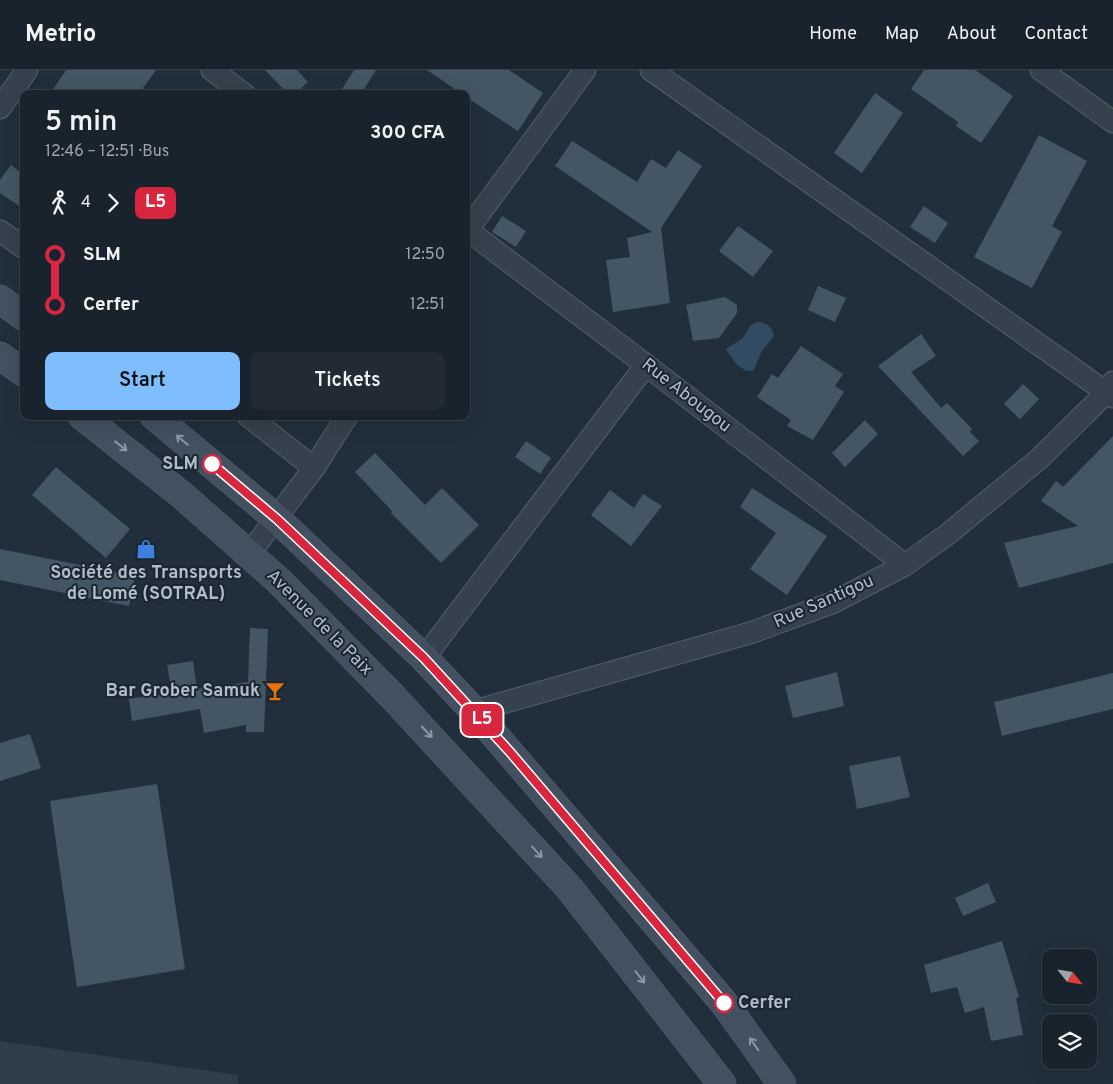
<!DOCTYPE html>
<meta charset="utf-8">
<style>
body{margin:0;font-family:Overpass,sans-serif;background:#222b35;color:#f1f3f6;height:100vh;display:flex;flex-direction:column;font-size:19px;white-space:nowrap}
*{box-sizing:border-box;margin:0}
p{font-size:16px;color:#9fa4aa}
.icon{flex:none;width:28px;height:28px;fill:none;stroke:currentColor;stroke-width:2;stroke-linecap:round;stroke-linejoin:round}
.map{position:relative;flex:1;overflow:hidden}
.sheet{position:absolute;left:20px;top:20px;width:450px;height:330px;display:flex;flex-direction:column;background:#19232d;border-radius:10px;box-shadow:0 5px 20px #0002,0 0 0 1px #374049}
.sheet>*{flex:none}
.badge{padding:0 10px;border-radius:8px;font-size:18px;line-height:32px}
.needle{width:32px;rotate:120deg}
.fabs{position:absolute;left:1042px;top:879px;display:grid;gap:10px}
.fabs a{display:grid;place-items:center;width:55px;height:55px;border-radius:10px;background:#19232d;box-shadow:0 5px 20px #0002,0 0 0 1px #374049;font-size:25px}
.map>.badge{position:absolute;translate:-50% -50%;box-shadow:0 0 0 2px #fff}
.legs{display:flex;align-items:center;gap:8px;height:55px;padding:0 25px;font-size:16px}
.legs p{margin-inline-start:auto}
.overview{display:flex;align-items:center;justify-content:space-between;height:85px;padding:0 25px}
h1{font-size:28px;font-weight:600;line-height:38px}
.cta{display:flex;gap:10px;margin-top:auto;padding:10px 25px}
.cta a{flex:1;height:58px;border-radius:10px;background:#7ebeff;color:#111;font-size:20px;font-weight:600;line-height:58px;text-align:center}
.cta a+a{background:#222b35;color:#f1f3f6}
ul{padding:0 25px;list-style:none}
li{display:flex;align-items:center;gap:18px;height:50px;font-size:19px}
li i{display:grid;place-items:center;width:8px;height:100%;margin:0 6px;background:currentColor}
li i::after{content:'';width:12px;height:12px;margin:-6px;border:4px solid;border-radius:50%;background:#19232d}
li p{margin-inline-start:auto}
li:first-child i{background:linear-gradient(#0000 50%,currentColor 0)}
li:last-child i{background:linear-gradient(currentColor 50%,#0000 0)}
header{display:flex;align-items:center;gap:30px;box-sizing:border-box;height:70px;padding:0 25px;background:#19232d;border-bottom:1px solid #374049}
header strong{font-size:24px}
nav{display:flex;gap:28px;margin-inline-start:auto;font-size:18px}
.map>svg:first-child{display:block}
.airport{fill:#2f3c49}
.water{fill:#314b63}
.building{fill:#445563}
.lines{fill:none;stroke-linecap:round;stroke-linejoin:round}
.minor-casing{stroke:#535f6a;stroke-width:23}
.secondary-casing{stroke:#535f6a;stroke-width:29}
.minor{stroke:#35414c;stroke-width:21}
.secondary{stroke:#425060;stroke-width:28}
.oneway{stroke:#8a96a4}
.line-1-casing{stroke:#fff;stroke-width:11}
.line-1{stroke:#d7263d;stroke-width:8}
.stop-1-dot{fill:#fff;stroke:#d7263d;stroke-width:2.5}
.labels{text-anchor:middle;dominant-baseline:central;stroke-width:4;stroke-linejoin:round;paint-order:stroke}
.street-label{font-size:18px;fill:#b0bcc8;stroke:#1a2631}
.stop-label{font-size:18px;font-weight:bold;fill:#b0bcc8;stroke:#1a2631;text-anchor:end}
.poi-label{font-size:18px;font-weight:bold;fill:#b0bcc8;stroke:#1a2631}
</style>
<header>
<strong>Metrio</strong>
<nav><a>Home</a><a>Map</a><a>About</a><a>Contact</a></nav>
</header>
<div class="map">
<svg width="1113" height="1014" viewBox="0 0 1113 1014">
<rect width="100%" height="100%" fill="#212f3c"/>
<path class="airport" d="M 0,971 L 238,1005 L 238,1014 L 0,1014 Z"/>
<path class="water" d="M 757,252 C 766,252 772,256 774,266 L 762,281 L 753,301 L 746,301 L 736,294 L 726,279 L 742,269 L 751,255 Z"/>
<g class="building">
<path d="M 66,0 L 156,0 L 139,24 L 50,24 Z"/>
<path d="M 265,0 L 297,0 L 308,12 L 295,24 L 288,24 Z"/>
<path d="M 354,0 L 376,0 L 361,24 L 339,24 Z"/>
<path d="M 427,0 L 509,0 L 543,23 L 518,61 L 466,27 L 466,24 L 462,24 Z"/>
<path d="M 924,0 L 975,0 L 1013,26 L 981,73 L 956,56 L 958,52 L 911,19 Z"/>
<path d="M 875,23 L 903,43 L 862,103 L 834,83 Z"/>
<path d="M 1039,65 L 1087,91 L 1052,156 L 1062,162 L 1032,218 L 974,187 Z"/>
<path d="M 572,71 L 637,112 L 651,89 L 666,98 L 678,80 L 702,96 L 661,158 L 670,233 L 613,242 L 606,190 L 630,187 L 627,168 L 652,162 L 555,96 Z"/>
<path d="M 11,95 L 24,105 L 24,139 L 0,123 L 0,110 Z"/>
<path d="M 924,136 L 948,153 L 935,173 L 910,157 Z"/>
<path d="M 502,146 L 526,161 L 516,177 L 492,162 Z"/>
<path d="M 738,156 L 773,181 L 753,207 L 719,181 Z"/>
<path d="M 818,216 L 846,228 L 835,252 L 808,240 Z"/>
<path d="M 725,227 L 737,235 L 737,243 L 719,268 L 693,271 L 686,235 Z"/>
<path d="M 921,264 L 936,286 L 911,302 L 941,338 L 947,333 L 972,359 L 970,362 L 979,371 L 963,386 L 878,296 Z"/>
<path d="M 801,276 L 843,304 L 835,316 L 844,322 L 813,370 L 787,356 L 791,350 L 757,327 L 772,304 L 778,308 Z"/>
<path d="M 1023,314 L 1039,329 L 1020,349 L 1004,334 Z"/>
<path d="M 865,350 L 878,364 L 845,397 L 832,383 Z"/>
<path d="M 1113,366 L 1113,493 L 1019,518 L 1004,473 L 1078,456 L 1041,431 L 1056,411 L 1063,417 Z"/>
<path d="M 526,371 L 551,388 L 540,404 L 515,387 Z"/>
<path d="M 375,383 L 425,435 L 442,418 L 479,455 L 441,493 L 391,443 L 392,441 L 355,402 Z"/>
<path d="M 56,397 L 130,459 L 106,488 L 32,425 Z"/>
<path d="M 752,418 L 827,466 L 787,525 L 750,499 L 776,463 L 740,437 Z"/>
<path d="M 610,420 L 634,438 L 643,424 L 662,436 L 631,476 L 591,445 Z"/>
<path d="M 0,479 L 135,506 L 129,536 L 0,510 Z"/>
<path d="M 250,558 L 268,559 L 264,662 L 246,662 L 246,655 L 204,663 L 200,639 L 132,651 L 129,629 L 172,622 L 167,595 L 193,591 L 197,619 L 248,612 Z"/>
<path d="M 837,602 L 844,636 L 793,648 L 785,616 Z"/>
<path d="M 1113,603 L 1113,639 L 1002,666 L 994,632 Z"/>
<path d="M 30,664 L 41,698 L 0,711 L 0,673 Z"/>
<path d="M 900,686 L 910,727 L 857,739 L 849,696 Z"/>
<path d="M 157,714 L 185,899 L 77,917 L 50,731 Z"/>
<path d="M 988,813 L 996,832 L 963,846 L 955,828 Z"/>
<path d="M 1002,871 L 1019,927 L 1016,928 L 1023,965 L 991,971 L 984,937 L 965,943 L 957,917 L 931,923 L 924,895 Z"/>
</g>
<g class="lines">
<defs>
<g id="minor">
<path d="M 212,0 L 244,24"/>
<path d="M 651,0 L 1113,327"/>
<path d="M 1041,0 L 1113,52"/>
<path d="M 0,38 L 27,0"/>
<path d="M 466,159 L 646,295 L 905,495"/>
<path d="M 0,161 L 24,178"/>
<path d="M 466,162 L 585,0"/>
<path d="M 248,346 L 314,398"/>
<path d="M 249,484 L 314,398 L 347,346"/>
<path d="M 424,588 L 646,295"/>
<path d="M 474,641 L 750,563 L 832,533 L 905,495 L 948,464 L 1039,389 L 1107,322 L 1113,312"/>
</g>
<g id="secondary">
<path d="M 0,229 L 24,247"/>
<path d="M 0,286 L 24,303"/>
<path d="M 82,346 L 183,426 L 279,511 L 393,627 L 570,819 L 722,1014"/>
<path d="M 154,346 L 277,449 L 424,588 L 474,641 L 724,933 L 782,1014"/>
</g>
</defs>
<use href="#minor" class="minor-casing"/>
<use href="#secondary" class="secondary-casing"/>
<use href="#minor" class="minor"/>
<use href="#secondary" class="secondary"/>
</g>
<defs><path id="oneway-shaft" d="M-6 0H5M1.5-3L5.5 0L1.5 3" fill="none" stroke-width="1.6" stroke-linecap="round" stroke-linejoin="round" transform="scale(1.25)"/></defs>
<g class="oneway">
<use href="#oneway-shaft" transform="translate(182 370) rotate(-140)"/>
<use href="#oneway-shaft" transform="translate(121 376) rotate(38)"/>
<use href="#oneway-shaft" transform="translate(427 662) rotate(47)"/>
<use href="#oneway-shaft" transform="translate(537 782) rotate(48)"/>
<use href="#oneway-shaft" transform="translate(640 907) rotate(52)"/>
<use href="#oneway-shaft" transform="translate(754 974) rotate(-125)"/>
</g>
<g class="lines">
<defs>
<path id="line-1" d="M 212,394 L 277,449 L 424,588 L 510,682 L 724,933"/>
</defs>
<use href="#line-1" class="line-1-casing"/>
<use href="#line-1" class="line-1"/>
</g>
<defs>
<symbol id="shop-bare" viewBox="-9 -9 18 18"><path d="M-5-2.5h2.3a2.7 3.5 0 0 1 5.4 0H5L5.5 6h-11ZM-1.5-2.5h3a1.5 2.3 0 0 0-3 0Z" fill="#3f7fe0" stroke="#1a2631" stroke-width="2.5" paint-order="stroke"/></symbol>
<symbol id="bar-bare" viewBox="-9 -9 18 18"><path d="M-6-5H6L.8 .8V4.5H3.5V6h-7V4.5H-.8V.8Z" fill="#e8710a" stroke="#1a2631" stroke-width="2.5" paint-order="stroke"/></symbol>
</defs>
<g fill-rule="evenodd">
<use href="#shop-bare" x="132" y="465" width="28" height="28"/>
<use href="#bar-bare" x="261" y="607" width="28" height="28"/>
</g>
<g class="stop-1-dot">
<circle cx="212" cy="394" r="9"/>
<circle cx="724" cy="933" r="9"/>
</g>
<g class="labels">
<g class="street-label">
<text transform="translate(686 326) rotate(38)">Rue Abougou</text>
<text transform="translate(824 532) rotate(-24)">Rue Santigou</text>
<text transform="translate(319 553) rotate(45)">Avenue de la Paix</text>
</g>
<g class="stop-label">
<text x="198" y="394">SLM</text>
<text x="738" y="933" text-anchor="start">Cerfer</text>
</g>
<g class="poi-label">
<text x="146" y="503">Société des Transports<tspan x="146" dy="21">de Lomé (SOTRAL)</tspan></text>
<text x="260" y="621" text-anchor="end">Bar Grober Samuk</text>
</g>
</g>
</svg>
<div class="fabs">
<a><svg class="needle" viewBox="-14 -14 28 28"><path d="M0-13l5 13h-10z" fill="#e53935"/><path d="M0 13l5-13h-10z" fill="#9fa4aa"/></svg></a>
<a><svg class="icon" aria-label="layers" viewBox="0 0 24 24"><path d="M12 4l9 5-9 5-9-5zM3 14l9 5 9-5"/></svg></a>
</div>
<b class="badge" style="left:482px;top:650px;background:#d7263d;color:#fff">L5</b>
<section class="sheet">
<div class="overview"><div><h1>5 min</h1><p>12:46 – 12:51 · Bus</p></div><b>300 CFA</b></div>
<div class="legs"><svg class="icon" aria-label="walk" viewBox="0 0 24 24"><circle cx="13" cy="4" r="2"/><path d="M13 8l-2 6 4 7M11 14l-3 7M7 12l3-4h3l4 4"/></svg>4<svg class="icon" aria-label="forward" viewBox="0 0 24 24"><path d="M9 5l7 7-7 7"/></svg><b class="badge" style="background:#d7263d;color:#fff">L5</b></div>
<ul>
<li><i style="color:#d7263d"></i><b>SLM</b><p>12:50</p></li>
<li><i style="color:#d7263d"></i><b>Cerfer</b><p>12:51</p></li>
</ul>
<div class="cta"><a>Start</a><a>Tickets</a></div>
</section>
</div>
